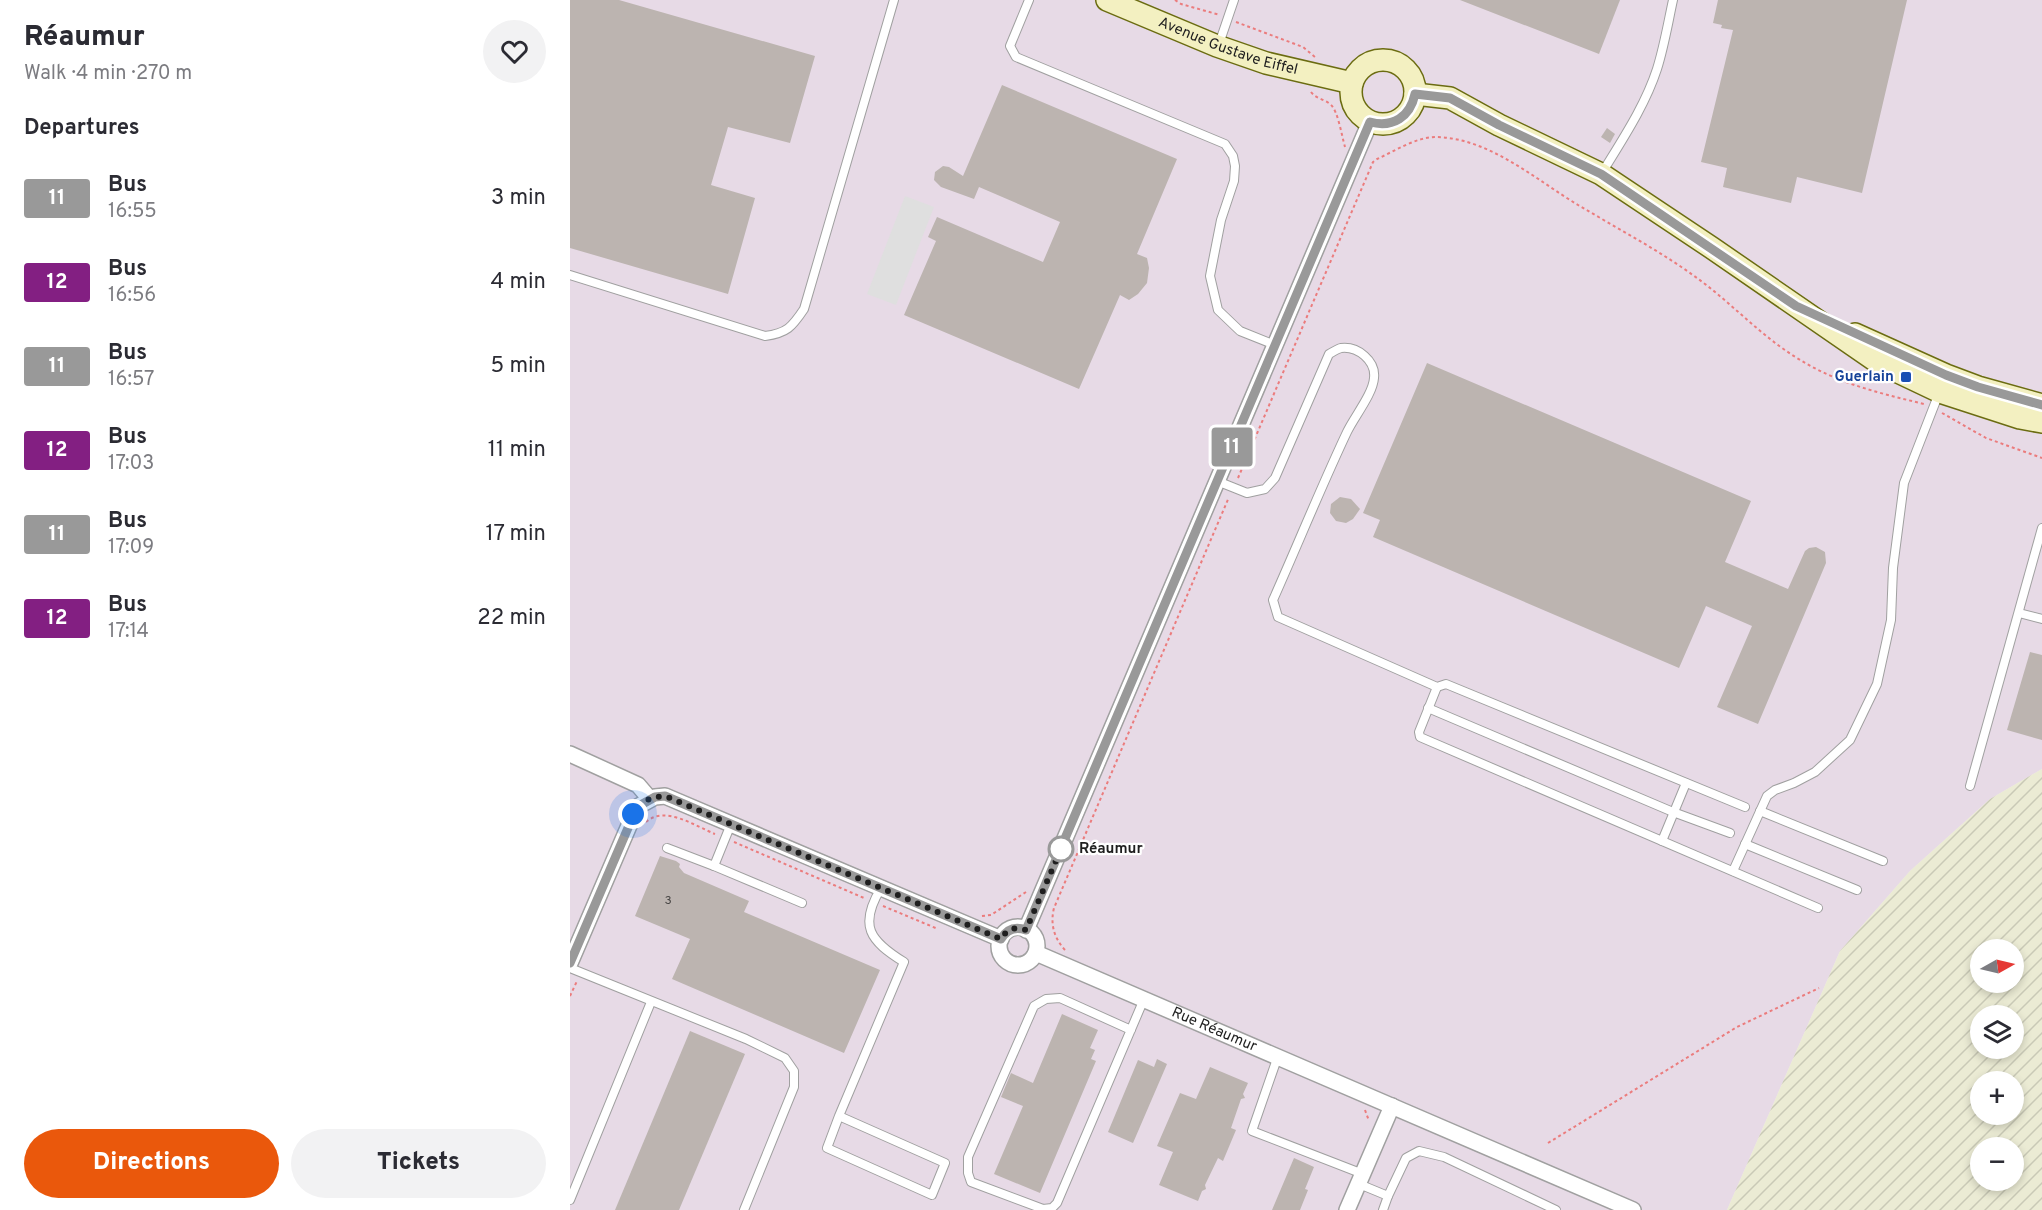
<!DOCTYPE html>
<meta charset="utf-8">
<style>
body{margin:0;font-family:Overpass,sans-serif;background:#f2f2f3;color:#2b2b33;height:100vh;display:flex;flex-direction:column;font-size:22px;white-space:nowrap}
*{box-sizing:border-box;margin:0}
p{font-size:20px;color:#7c7c81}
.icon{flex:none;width:33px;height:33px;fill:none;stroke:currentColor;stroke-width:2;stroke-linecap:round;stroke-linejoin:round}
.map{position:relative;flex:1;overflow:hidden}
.panel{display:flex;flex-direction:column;background:#fff;width:570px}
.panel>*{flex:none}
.badge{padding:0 12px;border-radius:4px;font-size:21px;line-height:39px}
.needle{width:39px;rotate:82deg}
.buttons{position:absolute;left:1400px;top:939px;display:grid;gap:12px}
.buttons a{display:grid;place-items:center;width:54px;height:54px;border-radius:50%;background:#fff;box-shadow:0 3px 9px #0003;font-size:30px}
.you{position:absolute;width:30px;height:30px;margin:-15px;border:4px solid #fff;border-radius:50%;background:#1a73e8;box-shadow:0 0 0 9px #1a73e833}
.map>.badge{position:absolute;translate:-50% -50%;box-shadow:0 0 0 3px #fff}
h2{padding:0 24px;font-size:22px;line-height:54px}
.round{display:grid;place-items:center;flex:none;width:63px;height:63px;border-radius:32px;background:#f2f2f3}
.summary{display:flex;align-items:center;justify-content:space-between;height:102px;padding:0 24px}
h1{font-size:28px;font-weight:800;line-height:45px}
.primary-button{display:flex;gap:12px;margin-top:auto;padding:12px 24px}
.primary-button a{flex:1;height:69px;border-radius:36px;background:#ea580c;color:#fff;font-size:24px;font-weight:800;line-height:69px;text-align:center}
.primary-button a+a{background:#f2f2f3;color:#2b2b33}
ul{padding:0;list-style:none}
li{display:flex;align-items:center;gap:18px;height:84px;padding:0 24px}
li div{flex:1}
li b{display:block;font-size:22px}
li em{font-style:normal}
li .badge{min-width:66px;font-weight:700;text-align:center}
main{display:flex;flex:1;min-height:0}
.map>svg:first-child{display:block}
.industrial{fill:#e7dae6}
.farmland{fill:url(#farmland-furrows);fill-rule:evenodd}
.parking{fill:#dfdfdf}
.building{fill:#bcb4b0}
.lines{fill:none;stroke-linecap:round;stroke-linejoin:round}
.lane-casing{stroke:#a0a0a0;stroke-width:10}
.street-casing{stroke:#a0a0a0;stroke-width:18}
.secondary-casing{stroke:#6b6c11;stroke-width:24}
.path{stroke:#eb7c7d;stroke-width:2;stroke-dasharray:3 3;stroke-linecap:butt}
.lane{stroke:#fff;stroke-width:8}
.street{stroke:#fff;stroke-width:15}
.secondary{stroke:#f3f0c1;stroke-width:21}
.line-casing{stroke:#fff;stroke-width:14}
.line{stroke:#999;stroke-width:9}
.walk{stroke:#1f1f1f;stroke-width:6;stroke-dasharray:0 10.8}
.transit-dot{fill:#1a4fb4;stroke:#fff;stroke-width:2}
.stop-dot{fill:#fff;stroke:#999;stroke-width:3}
.labels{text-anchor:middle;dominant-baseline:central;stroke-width:4.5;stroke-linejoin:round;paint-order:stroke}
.number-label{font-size:12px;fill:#464443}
.street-label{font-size:15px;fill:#1f1f1f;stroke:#fff}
.transit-label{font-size:15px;font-weight:bold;fill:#164399;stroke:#fff;text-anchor:end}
.stop-label{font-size:15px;font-weight:bold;fill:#1f1f1f;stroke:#fff;text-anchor:start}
</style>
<main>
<section class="panel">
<div class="summary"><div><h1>Réaumur</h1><p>Walk · 4 min · 270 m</p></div><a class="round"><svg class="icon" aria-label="heart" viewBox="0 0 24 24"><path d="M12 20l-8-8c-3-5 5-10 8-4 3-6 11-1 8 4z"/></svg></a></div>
<h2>Departures</h2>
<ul>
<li><span class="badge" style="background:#999;color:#fff">11</span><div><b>Bus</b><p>16:55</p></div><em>3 min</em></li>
<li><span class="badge" style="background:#831f82;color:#fff">12</span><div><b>Bus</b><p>16:56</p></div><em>4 min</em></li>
<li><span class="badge" style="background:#999;color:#fff">11</span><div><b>Bus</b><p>16:57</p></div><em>5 min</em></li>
<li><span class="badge" style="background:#831f82;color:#fff">12</span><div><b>Bus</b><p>17:03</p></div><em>11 min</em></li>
<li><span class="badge" style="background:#999;color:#fff">11</span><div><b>Bus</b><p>17:09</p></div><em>17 min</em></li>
<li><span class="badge" style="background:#831f82;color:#fff">12</span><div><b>Bus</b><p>17:14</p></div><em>22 min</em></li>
</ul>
<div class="primary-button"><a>Directions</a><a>Tickets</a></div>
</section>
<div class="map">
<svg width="1472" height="1210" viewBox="0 0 1472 1210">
<defs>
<pattern id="farmland-furrows" width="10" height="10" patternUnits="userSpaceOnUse" patternTransform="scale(1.5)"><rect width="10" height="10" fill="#ebebd4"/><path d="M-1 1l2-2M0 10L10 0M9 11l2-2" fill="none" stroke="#c9c9b6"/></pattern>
</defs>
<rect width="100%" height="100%" fill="#efebe7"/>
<path class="industrial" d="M 0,0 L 1472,0 L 1472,769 L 1420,799 L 1340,871 L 1270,951 L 1157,1210 L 0,1210 Z"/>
<path class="farmland" d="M 1472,769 L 1472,1210 L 1157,1210 L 1270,951 L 1340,871 L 1420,799 ZM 1410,950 L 1443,950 L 1443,982 L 1410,982 ZM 1410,1016 L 1443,1016 L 1443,1048 L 1410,1048 ZM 1410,1082 L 1443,1082 L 1443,1114 L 1410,1114 ZM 1410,1148 L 1443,1148 L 1443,1180 L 1410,1180 Z"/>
<path class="parking" d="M 335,196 L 364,207 L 326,305 L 297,294 Z"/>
<g class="building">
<path d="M 0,0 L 49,0 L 245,56 L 220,143 L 158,127 L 141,185 L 185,198 L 158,294 L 0,248 Z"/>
<path d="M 890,0 L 1050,0 L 1029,54 Z"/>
<path d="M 1148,0 L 1337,0 L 1292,193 L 1227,177 L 1221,203 L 1153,187 L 1157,168 L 1131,162 L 1163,30 L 1151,28 L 1152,25 L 1143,23 Z"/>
<path d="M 432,85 L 607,159 L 567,254 L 577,258 L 579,268 L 577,283 L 568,294 L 559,300 L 550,295 L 509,389 L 334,315 L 366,241 L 358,237 L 367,217 L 473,262 L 490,222 L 409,187 L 404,199 L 371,187 L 364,180 L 365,172 L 373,166 L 379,167 L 393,176 Z"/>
<path d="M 1037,128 L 1045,134 L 1040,143 L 1031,137 Z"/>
<path d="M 857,363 L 1181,501 L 1155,562 L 1218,589 L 1235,551 L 1239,548 L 1246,547 L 1255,552 L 1256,563 L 1188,724 L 1147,707 L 1182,626 L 1136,606 L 1109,668 L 803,537 L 810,520 L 793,513 Z"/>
<path d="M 770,497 L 781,499 L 790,509 L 783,519 L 776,523 L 766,521 L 760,513 L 761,504 Z"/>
<path d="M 1460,652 L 1472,655 L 1472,740 L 1437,730 Z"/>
<path d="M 90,856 L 106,861 L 110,864 L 109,867 L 114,873 L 179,901 L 174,912 L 310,970 L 274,1053 L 102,979 L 120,939 L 65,916 Z"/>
<path d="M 492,1014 L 528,1030 L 520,1048 L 525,1050 L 521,1059 L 526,1061 L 470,1193 L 424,1174 L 453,1106 L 431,1097 L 441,1073 L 463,1083 Z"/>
<path d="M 120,1031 L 175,1054 L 109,1210 L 45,1210 Z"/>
<path d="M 587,1059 L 597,1064 L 563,1143 L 538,1132 L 568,1060 L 584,1067 Z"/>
<path d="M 640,1067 L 678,1083 L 673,1094 L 675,1098 L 671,1099 L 661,1128 L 666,1130 L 653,1161 L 648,1158 L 635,1185 L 636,1189 L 632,1191 L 628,1201 L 589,1185 L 603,1152 L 587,1146 L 610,1093 L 626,1099 Z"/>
<path d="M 724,1158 L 744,1167 L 735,1189 L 738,1190 L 730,1210 L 702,1210 Z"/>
</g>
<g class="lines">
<defs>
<g id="lane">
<path d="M 459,0 L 440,46 L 446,57 L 655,144 L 663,156 L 665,166 L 664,181 L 651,220 L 640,276 L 648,310 L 670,331 L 705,345"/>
<path d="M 649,44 L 664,0"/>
<path d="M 1032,173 C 1052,140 1075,106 1087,69 C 1094,47 1098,23 1103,0"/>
<path d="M 0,275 L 195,336 C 217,333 222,327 234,309 L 324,0"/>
<path d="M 647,481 L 677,493 L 695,489 L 705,478 L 759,354 C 763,352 767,349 771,348 C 788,346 806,361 804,378 C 803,394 784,417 777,432 C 751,487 728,544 703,600 L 708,617 L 867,687 L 876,684 L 1175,807"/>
<path d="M 1449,613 L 1472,619"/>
<path d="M 867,687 L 849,732 L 850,737 L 1248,908"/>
<path d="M 858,708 L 1103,812 L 1160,833"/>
<path d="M 1400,786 L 1472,528"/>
<path d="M 1190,811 L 1313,861"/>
<path d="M 1092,841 L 1116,783"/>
<path d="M 1175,844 L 1287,890"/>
<path d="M 97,848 L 144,866 L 161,824"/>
<path d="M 144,866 L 232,903"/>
<path d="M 1163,871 L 1197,796 L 1205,790 L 1224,783 L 1245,772 L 1280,740 L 1307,684 L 1321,620 L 1323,568 L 1334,483 L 1369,393"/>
<path d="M 0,968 L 176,1039 L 215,1058 L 224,1071 L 224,1087 L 174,1210"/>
<path d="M 561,1030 L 490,998 L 476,999 L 464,1006 L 398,1157 L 398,1173 L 401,1182 L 473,1209 L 482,1208 L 487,1203 L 574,999"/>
<path d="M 708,1056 L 682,1131 L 793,1174"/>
<path d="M 269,1116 L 375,1163 L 362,1195 L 257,1148 L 269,1116 L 334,962 C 300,941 288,926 311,888"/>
<path d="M 789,1184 L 818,1196 L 813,1210"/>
<path d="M 818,1196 L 836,1158 L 849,1151 L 874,1157 L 986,1210"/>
<path d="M 0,1200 L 81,1002"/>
</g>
<g id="street">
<path d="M 0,754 L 68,785 L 80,799"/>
<circle cx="448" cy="946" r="19"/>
<path d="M 456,930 L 800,122"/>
<path id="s1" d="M 466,953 L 1063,1210"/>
<path d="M 0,963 L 67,807 L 85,797 L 95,796 L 431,939"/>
<path d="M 777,1210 L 822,1106"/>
</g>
<g id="secondary">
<path id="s2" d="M 537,0 L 647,46 L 696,63 L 782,83"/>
<circle cx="813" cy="92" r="32"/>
<path d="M 845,94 L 880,98 L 929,125 L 1031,174 L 1142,248 L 1309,363 L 1370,392 L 1450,418 L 1472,422"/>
<path d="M 1285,334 L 1376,375 L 1408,387 L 1472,405"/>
</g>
</defs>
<use href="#lane" class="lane-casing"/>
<use href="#street" class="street-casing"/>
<use href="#secondary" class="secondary-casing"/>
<g class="path">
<path d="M 605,0 L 611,4 L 650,15"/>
<path d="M 666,22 L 733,47 L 745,57"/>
<path d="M 741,92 C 746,99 755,99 761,105 C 768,111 772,137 775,147"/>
<path d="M 1372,413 L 1416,438 L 1472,458"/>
<path d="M 668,478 L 803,162 L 807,159 C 825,151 846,137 866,137 C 919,138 965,179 1008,205 C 1050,230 1096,254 1135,284 C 1166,308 1193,337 1227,358 C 1266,383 1309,393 1354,404"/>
<path d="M 76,822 C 95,805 125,826 145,834"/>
<path d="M 164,842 L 294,898"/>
<path d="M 313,906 L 368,929"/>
<path d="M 412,916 L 421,915 L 456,892"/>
<path d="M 495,950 C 484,938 480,924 484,908 L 659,497"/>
<path d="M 0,996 L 7,981"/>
<path d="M 795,1110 L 799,1121"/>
<path d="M 978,1143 L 1167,1027 L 1249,988"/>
</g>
<use href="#lane" class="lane"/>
<use href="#street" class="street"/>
<use href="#secondary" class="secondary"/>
</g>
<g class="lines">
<defs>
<path id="line" d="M 0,963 L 67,807 L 85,797 L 95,796 L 431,939 C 437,929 445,926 456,930 L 800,122 C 823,128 840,117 845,94 L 880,98 L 929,125 L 1031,174 L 1226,306 L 1376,375 L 1408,387 L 1472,405"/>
</defs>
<use href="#line" class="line-casing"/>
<use href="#line" class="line"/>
<path class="walk" d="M 63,814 C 70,801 81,797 95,796 L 431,939 C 437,929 445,926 456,930 L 491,849"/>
</g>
<rect class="transit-dot" x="1330" y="371" width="12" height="12" rx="3"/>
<circle class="stop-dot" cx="491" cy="849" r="12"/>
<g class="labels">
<g class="number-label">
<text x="98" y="901">3</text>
</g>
<g class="street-label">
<text stroke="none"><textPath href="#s2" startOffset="130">Avenue Gustave Eiffel</textPath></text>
<text stroke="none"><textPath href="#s1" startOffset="194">Rue Réaumur</textPath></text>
</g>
<g class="transit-label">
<text x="1324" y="377">Guerlain</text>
</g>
<g class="stop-label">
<text x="509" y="849">Réaumur</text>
</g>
</g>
</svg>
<div class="buttons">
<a><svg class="needle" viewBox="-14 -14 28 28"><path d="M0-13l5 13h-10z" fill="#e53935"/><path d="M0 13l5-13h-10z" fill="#7c7c81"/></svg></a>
<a><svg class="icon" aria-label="layers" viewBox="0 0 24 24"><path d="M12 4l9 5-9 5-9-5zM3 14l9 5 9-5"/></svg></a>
<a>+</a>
<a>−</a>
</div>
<div class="you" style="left:63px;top:814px"></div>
<b class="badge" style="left:662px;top:447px;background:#999;color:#fff">11</b>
</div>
</main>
